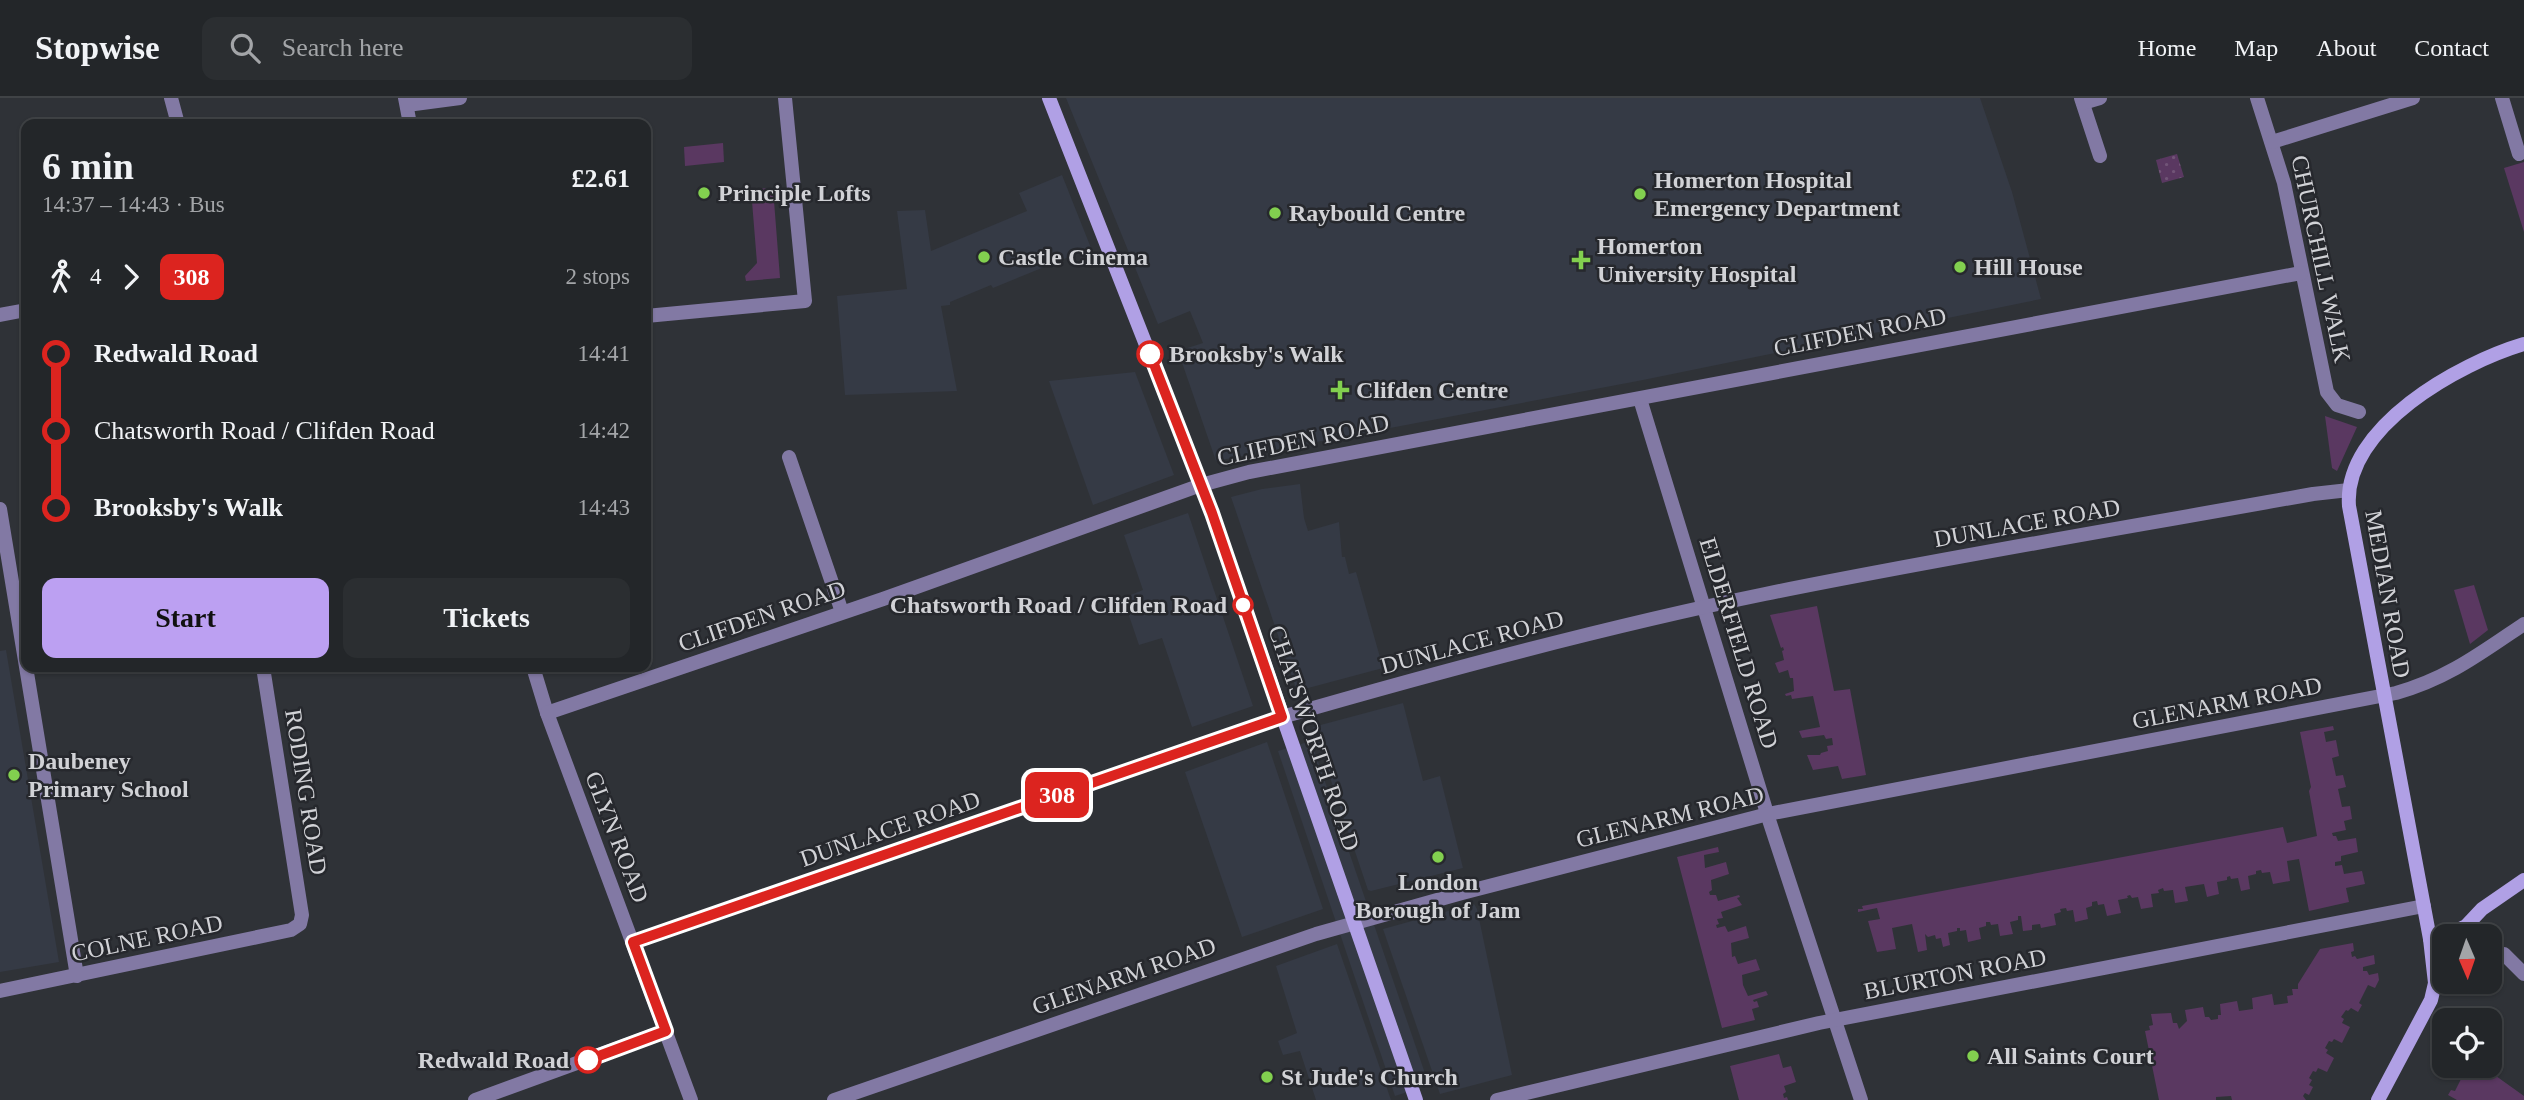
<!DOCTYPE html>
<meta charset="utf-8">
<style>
body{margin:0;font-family:"Times New Roman",serif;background:#2b2e31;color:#f1f3f6;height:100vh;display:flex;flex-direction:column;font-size:26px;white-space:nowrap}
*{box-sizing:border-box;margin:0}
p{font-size:23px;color:#a3a5a8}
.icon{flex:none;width:38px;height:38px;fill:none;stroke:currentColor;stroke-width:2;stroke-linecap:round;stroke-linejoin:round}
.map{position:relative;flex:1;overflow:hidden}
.side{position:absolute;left:21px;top:21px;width:630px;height:553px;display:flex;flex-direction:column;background:#232629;border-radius:14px;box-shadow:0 2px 5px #0004,0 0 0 2px #404346}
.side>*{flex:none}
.badge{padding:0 14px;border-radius:10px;font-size:24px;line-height:46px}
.needle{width:46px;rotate:178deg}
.tools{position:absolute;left:2432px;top:826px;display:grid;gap:14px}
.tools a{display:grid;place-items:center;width:70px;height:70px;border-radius:14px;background:#232629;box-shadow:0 2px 5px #0004,0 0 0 2px #404346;font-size:35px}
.map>.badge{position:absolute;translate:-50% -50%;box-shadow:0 0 0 4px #fff}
.legs{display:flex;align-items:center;gap:10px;height:77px;padding:0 21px;font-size:23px}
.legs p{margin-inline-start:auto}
.summary{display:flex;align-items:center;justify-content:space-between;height:119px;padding:0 21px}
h1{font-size:38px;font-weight:700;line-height:52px}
.cta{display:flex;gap:14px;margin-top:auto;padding:14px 21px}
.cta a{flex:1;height:80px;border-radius:14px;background:#bca0f2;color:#111;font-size:28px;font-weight:700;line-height:80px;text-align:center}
.cta a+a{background:#2b2e31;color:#f1f3f6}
ul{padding:0 21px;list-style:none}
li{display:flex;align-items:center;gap:24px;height:77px;font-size:26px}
li i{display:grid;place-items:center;width:10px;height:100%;margin:0 9px;background:currentColor}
li i::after{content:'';width:18px;height:18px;margin:-9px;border:5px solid;border-radius:50%;background:#232629}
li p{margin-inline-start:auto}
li:first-child i{background:linear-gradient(#0000 50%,currentColor 0)}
li:last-child i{background:linear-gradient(currentColor 50%,#0000 0)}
header{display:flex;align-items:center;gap:42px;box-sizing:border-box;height:98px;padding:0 35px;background:#232629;border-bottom:2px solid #404346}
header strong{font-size:33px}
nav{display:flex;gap:38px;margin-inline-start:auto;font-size:24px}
.search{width:490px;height:63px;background:#2b2e31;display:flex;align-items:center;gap:18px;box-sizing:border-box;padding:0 24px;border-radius:14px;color:#a3a5a8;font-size:26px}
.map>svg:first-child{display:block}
.built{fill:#353a45}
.green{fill:#5a3861}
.park{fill:url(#park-dots)}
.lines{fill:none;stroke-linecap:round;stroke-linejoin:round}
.street{stroke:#8279a4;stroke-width:14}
.secondary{stroke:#b0a0e5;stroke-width:14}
.line-1-casing{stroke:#fff;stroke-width:16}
.line-1{stroke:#dc241f;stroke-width:10}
.poi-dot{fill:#82d04f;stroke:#26282d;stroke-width:2.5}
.stop-1-dot{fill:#fff;stroke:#dc241f;stroke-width:3.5}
.labels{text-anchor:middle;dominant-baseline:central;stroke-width:5;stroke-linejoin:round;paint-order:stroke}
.poi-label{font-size:24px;font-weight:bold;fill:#d1d2d6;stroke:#26282d;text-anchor:start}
.street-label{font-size:24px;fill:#d1d2d6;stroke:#26282d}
.stop-label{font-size:24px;font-weight:bold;fill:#d1d2d6;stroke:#26282d;text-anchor:end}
</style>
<header>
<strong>Stopwise</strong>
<div class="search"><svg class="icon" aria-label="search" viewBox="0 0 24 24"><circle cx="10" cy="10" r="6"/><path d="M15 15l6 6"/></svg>Search here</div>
<nav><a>Home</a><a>Map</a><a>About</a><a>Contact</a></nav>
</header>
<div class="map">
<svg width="2524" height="1002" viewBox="0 0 2524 1002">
<defs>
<pattern id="park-dots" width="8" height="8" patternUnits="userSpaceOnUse" patternTransform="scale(1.75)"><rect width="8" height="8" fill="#5a3861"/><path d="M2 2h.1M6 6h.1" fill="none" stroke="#715477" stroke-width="1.8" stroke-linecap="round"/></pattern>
</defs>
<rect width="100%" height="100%" fill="#2f3237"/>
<g class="built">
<path d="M 1066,0 L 1980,0 L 2012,94 L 2041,201 L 1643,282 L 1216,363 L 1178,253 L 1203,245 L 1190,213 L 1158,226 Z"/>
<path d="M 1062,77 L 1091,150 L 993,190 L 991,187 L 950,204 L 950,207 L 941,208 L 957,293 L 845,297 L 837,198 L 907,191 L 897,113 L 925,112 L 931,153 L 1027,113 L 1019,95 Z"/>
<path d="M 1135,274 L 1174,377 L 1093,407 L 1049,283 Z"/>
<path d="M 1300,386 L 1304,420 L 1308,433 L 1339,424 L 1342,459 L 1345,459 L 1349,476 L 1356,474 L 1383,570 L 1297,593 L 1231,399 L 1262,391 Z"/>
<path d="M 1188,415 L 1253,608 L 1192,629 L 1162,540 L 1139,547 L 1123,500 L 1143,492 L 1124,437 Z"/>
<path d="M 6,552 L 59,864 L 0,874 L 0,553 Z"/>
<path d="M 1403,605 L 1423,683 L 1440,678 L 1463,770 L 1371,793 L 1368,792 L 1313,629 Z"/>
<path d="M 1311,643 L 1429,987 L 1395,998 L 1278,653 Z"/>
<path d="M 1267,644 L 1323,811 L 1242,839 L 1185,674 Z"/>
<path d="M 1474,806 L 1477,811 L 1512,977 L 1440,996 L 1383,831 Z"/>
<path d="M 1337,846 L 1391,1002 L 1316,1002 L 1300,953 L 1283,957 L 1278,943 L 1297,935 L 1276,868 Z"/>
</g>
<g class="green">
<path d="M 723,45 L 724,64 L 685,68 L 684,49 Z"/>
<path d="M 2524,64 L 2524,134 L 2504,70 Z"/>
<path d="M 773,90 L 780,180 L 746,183 L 745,178 L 757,165 L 751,91 Z"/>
<path d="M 2325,318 L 2357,329 L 2337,373 L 2332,370 Z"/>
<path d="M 2474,487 L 2488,532 L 2470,546 L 2454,492 Z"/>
<path d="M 1817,508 L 1834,593 L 1850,591 L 1866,677 L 1842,681 L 1838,668 L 1813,672 L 1807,657 L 1820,657 L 1821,655 L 1828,653 L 1827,648 L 1833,647 L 1832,640 L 1826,641 L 1824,637 L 1802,640 L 1799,633 L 1820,629 L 1813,598 L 1792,601 L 1791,597 L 1786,598 L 1785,596 L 1794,593 L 1793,580 L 1790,580 L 1788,572 L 1779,575 L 1775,565 L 1784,562 L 1782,553 L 1784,552 L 1783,549 L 1781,550 L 1770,517 Z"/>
<path d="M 2333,628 L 2334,632 L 2324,634 L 2326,644 L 2336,642 L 2339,658 L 2332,660 L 2336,678 L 2343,677 L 2346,689 L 2338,691 L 2342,709 L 2350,708 L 2352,721 L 2344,723 L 2346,732 L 2332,735 L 2333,738 L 2336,738 L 2338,743 L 2356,740 L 2358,754 L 2341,758 L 2341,763 L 2335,764 L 2335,768 L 2342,767 L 2344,776 L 2362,773 L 2365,786 L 2346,790 L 2349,804 L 2309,813 L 2299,761 L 2287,763 L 2290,783 L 2273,786 L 2270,774 L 2262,775 L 2261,772 L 2256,773 L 2256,776 L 2248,778 L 2250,791 L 2241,793 L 2238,780 L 2231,781 L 2230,778 L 2227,779 L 2227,782 L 2217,784 L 2219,796 L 2207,799 L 2204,786 L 2185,789 L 2188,803 L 2175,805 L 2173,792 L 2164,793 L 2163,790 L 2158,792 L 2159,795 L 2151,796 L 2153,809 L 2141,811 L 2138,799 L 2132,800 L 2130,797 L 2127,798 L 2128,800 L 2118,802 L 2121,815 L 2107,818 L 2104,806 L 2098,807 L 2097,803 L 2092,804 L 2092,808 L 2086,810 L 2088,821 L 2075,824 L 2073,812 L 2067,813 L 2066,810 L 2060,811 L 2061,814 L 2054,816 L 2056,827 L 2041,830 L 2040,826 L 2032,827 L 2032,832 L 2023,833 L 2021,818 L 2018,818 L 2018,822 L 2010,824 L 2013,836 L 2000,838 L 1998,826 L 1991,827 L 1990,824 L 1986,824 L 1986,828 L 1979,830 L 1981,841 L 1968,844 L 1966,832 L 1960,833 L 1960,830 L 1957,830 L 1957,833 L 1948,835 L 1950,847 L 1943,849 L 1941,840 L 1936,841 L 1935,837 L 1928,839 L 1925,836 L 1927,852 L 1918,854 L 1912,826 L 1892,830 L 1896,851 L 1877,854 L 1868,823 L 1880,821 L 1877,810 L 1858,814 L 1858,811 L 1863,811 L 1862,808 L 2283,729 L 2287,745 L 2317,738 L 2309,693 L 2311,689 L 2300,634 Z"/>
<path d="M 1718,749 L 1719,754 L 1704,757 L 1705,770 L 1726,764 L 1729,776 L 1711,782 L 1712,792 L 1709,794 L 1710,797 L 1716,797 L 1718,803 L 1739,797 L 1740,799 L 1737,800 L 1742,807 L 1721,814 L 1723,820 L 1717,821 L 1719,826 L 1716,827 L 1717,830 L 1725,828 L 1728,834 L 1746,828 L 1749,840 L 1731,845 L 1732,859 L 1735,858 L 1738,866 L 1756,861 L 1760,872 L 1742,877 L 1743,887 L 1748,898 L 1766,893 L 1768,897 L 1753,902 L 1754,904 L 1757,903 L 1759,909 L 1752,911 L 1755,922 L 1722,930 L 1677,759 Z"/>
<path d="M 2353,845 L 2354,853 L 2351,854 L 2352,859 L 2355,858 L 2357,861 L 2374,857 L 2375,866 L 2363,869 L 2363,873 L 2367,873 L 2369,877 L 2378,875 L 2379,882 L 2375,890 L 2368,887 L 2359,905 L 2362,907 L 2358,914 L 2351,910 L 2348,913 L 2346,912 L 2341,919 L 2344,921 L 2342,925 L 2350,929 L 2342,945 L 2334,941 L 2332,944 L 2329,943 L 2325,950 L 2328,952 L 2326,955 L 2334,960 L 2327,974 L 2318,970 L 2316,974 L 2313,973 L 2309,980 L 2312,982 L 2309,987 L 2313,989 L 2309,997 L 2305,995 L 2303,998 L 2306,1002 L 2232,1002 L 2231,998 L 2216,999 L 2216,1002 L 2159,1002 L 2145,933 L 2150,932 L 2149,928 L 2153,927 L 2151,916 L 2171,915 L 2173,925 L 2177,925 L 2179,931 L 2187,923 L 2185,912 L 2203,909 L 2205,919 L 2209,919 L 2211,922 L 2218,921 L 2218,917 L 2221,917 L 2220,906 L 2237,903 L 2239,913 L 2253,911 L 2252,900 L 2272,896 L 2274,907 L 2288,905 L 2287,898 L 2293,897 L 2292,891 L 2298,891 L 2298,886 L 2320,851 Z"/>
<path d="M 1779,956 L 1783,970 L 1791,968 L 1796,984 L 1784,988 L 1786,994 L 1783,996 L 1784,1000 L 1787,999 L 1788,1002 L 1739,1002 L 1730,968 Z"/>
<path d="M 2462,968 L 2482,968 L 2524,998 L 2524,1002 L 2457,1002 L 2448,997 L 2451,992 L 2455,993 L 2463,977 L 2459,974 Z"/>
</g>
<path class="park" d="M 2177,56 L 2184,79 L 2162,85 L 2156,62 Z"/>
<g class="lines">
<g class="street">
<path d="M 171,0 L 178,26"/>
<path d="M 405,0 L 410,26"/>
<path d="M 2081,0 L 2100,58"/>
<path d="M 2257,0 L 2284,85 L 2327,294 L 2337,307 L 2359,314"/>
<path d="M 2502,0 L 2519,56"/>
<path d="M 2083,5 L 2100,0"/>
<path d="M 407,7 L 460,0"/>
<path d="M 2272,44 L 2413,0"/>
<path d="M 0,217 L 26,212"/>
<path d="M 646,218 L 805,203 L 785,0"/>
<path d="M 1640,301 L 1770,725 L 1861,1002"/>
<path d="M 789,359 L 842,514"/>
<path d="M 0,411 L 77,878"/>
<path d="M 533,569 L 547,615 L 691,1002"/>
<path d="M 547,615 L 883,501 L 1201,387 L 1249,374 L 2301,175"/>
<path d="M 633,844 L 1282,619 C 1441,573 1604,529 1765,496 C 1947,459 2130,429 2313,396 L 2349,392"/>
<path d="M 2504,856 L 2524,876"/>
<path d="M 0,893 L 291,832 L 300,826 L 302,817 L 263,569"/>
<path d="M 475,1002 L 665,933"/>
<path d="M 834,1002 L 1316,836 L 1462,795 L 1768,716 L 2396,595 C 2447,581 2481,555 2524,526"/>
<path d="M 1497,1002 L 1819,925 L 2424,808"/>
</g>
<g class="secondary">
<path d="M 1049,0 L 1212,415 L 1416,1002"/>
<path d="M 2430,841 L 2454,834 L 2466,828 L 2482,811 L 2524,782"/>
<path d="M 2378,1002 L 2431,902 L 2435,885 L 2430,841 L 2349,408 C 2343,329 2460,265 2524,246"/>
</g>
</g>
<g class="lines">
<defs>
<path id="line-1" d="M 588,962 L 666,933 L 633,844 L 1282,619 L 1212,415 L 1150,256"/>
</defs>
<use href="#line-1" class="line-1-casing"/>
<use href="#line-1" class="line-1"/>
</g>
<g class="poi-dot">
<circle cx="704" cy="95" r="7"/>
<circle cx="1640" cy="96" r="7"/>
<circle cx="1275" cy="115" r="7"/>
<circle cx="984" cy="159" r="7"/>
<path d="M1577.5 151.5h7v7h7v7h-7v7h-7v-7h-7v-7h7z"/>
<circle cx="1960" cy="169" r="7"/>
<path d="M1336.5 281.5h7v7h7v7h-7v7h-7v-7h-7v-7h7z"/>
<circle cx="14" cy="677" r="7"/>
<circle cx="1438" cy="759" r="7"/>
<circle cx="1973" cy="958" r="7"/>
<circle cx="1267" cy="979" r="7"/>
</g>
<g class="stop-1-dot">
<circle cx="1150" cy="256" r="12"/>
<circle cx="1243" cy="507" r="9"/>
<circle cx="588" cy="962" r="12"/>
</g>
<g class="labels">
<g class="poi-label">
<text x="1654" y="82">Homerton Hospital<tspan x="1654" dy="28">Emergency Department</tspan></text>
<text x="718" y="95">Principle Lofts</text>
<text x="1289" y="115">Raybould Centre</text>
<text x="1597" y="148">Homerton<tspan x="1597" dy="28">University Hospital</tspan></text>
<text x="998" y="159">Castle Cinema</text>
<text x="1974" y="169">Hill House</text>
<text x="1356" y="292">Clifden Centre</text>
<text x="28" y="663">Daubeney<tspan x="28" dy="28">Primary School</tspan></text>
<text x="1438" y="784" text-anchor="middle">London<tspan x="1438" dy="28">Borough of Jam</tspan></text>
<text x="1987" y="958">All Saints Court</text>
<text x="1281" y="979">St Jude's Church</text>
</g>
<g class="street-label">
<text transform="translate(2321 161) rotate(78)">CHURCHILL WALK</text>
<text transform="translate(1860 234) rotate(-11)">CLIFDEN ROAD</text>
<text transform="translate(1303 342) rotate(-12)">CLIFDEN ROAD</text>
<text transform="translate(2027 425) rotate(-10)">DUNLACE ROAD</text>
<text transform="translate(2388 496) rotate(80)">MEDIAN ROAD</text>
<text transform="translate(762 518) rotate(-19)">CLIFDEN ROAD</text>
<text transform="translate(1472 544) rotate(-15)">DUNLACE ROAD</text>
<text transform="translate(1739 545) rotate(73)">ELDERFIELD ROAD</text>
<text transform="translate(2227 605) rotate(-11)">GLENARM ROAD</text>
<text transform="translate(1314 640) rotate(71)">CHATSWORTH ROAD</text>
<text transform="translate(306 694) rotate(81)">RODING ROAD</text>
<text transform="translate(1670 719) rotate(-14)">GLENARM ROAD</text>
<text transform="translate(890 731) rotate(-19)">DUNLACE ROAD</text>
<text transform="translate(617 739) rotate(69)">GLYN ROAD</text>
<text transform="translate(147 840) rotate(-12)">COLNE ROAD</text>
<text transform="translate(1955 876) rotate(-11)">BLURTON ROAD</text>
<text transform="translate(1124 878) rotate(-19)">GLENARM ROAD</text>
</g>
<g class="stop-label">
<text x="1169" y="256" text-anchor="start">Brooksby's Walk</text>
<text x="1227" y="507">Chatsworth Road / Clifden Road</text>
<text x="569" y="962">Redwald Road</text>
</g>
</g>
</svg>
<div class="tools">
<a><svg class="needle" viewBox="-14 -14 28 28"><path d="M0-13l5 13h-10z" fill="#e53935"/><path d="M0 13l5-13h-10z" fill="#a3a5a8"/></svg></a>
<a><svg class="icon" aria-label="locate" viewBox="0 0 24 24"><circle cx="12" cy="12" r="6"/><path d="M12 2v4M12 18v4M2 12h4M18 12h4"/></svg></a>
</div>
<b class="badge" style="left:1057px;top:697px;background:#dc241f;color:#fff">308</b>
<section class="side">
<div class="summary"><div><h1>6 min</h1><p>14:37 – 14:43 · Bus</p></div><b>£2.61</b></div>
<div class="legs"><svg class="icon" aria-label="walk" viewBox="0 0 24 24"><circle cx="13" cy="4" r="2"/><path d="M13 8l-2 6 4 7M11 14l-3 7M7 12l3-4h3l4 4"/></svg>4<svg class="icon" aria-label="forward" viewBox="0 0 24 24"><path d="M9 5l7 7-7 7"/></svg><b class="badge" style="background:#dc241f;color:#fff">308</b><p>2 stops</p></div>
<ul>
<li><i style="color:#dc241f"></i><b>Redwald Road</b><p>14:41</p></li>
<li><i style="color:#dc241f"></i><span>Chatsworth Road / Clifden Road</span><p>14:42</p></li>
<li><i style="color:#dc241f"></i><b>Brooksby's Walk</b><p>14:43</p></li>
</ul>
<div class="cta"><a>Start</a><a>Tickets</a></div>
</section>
</div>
